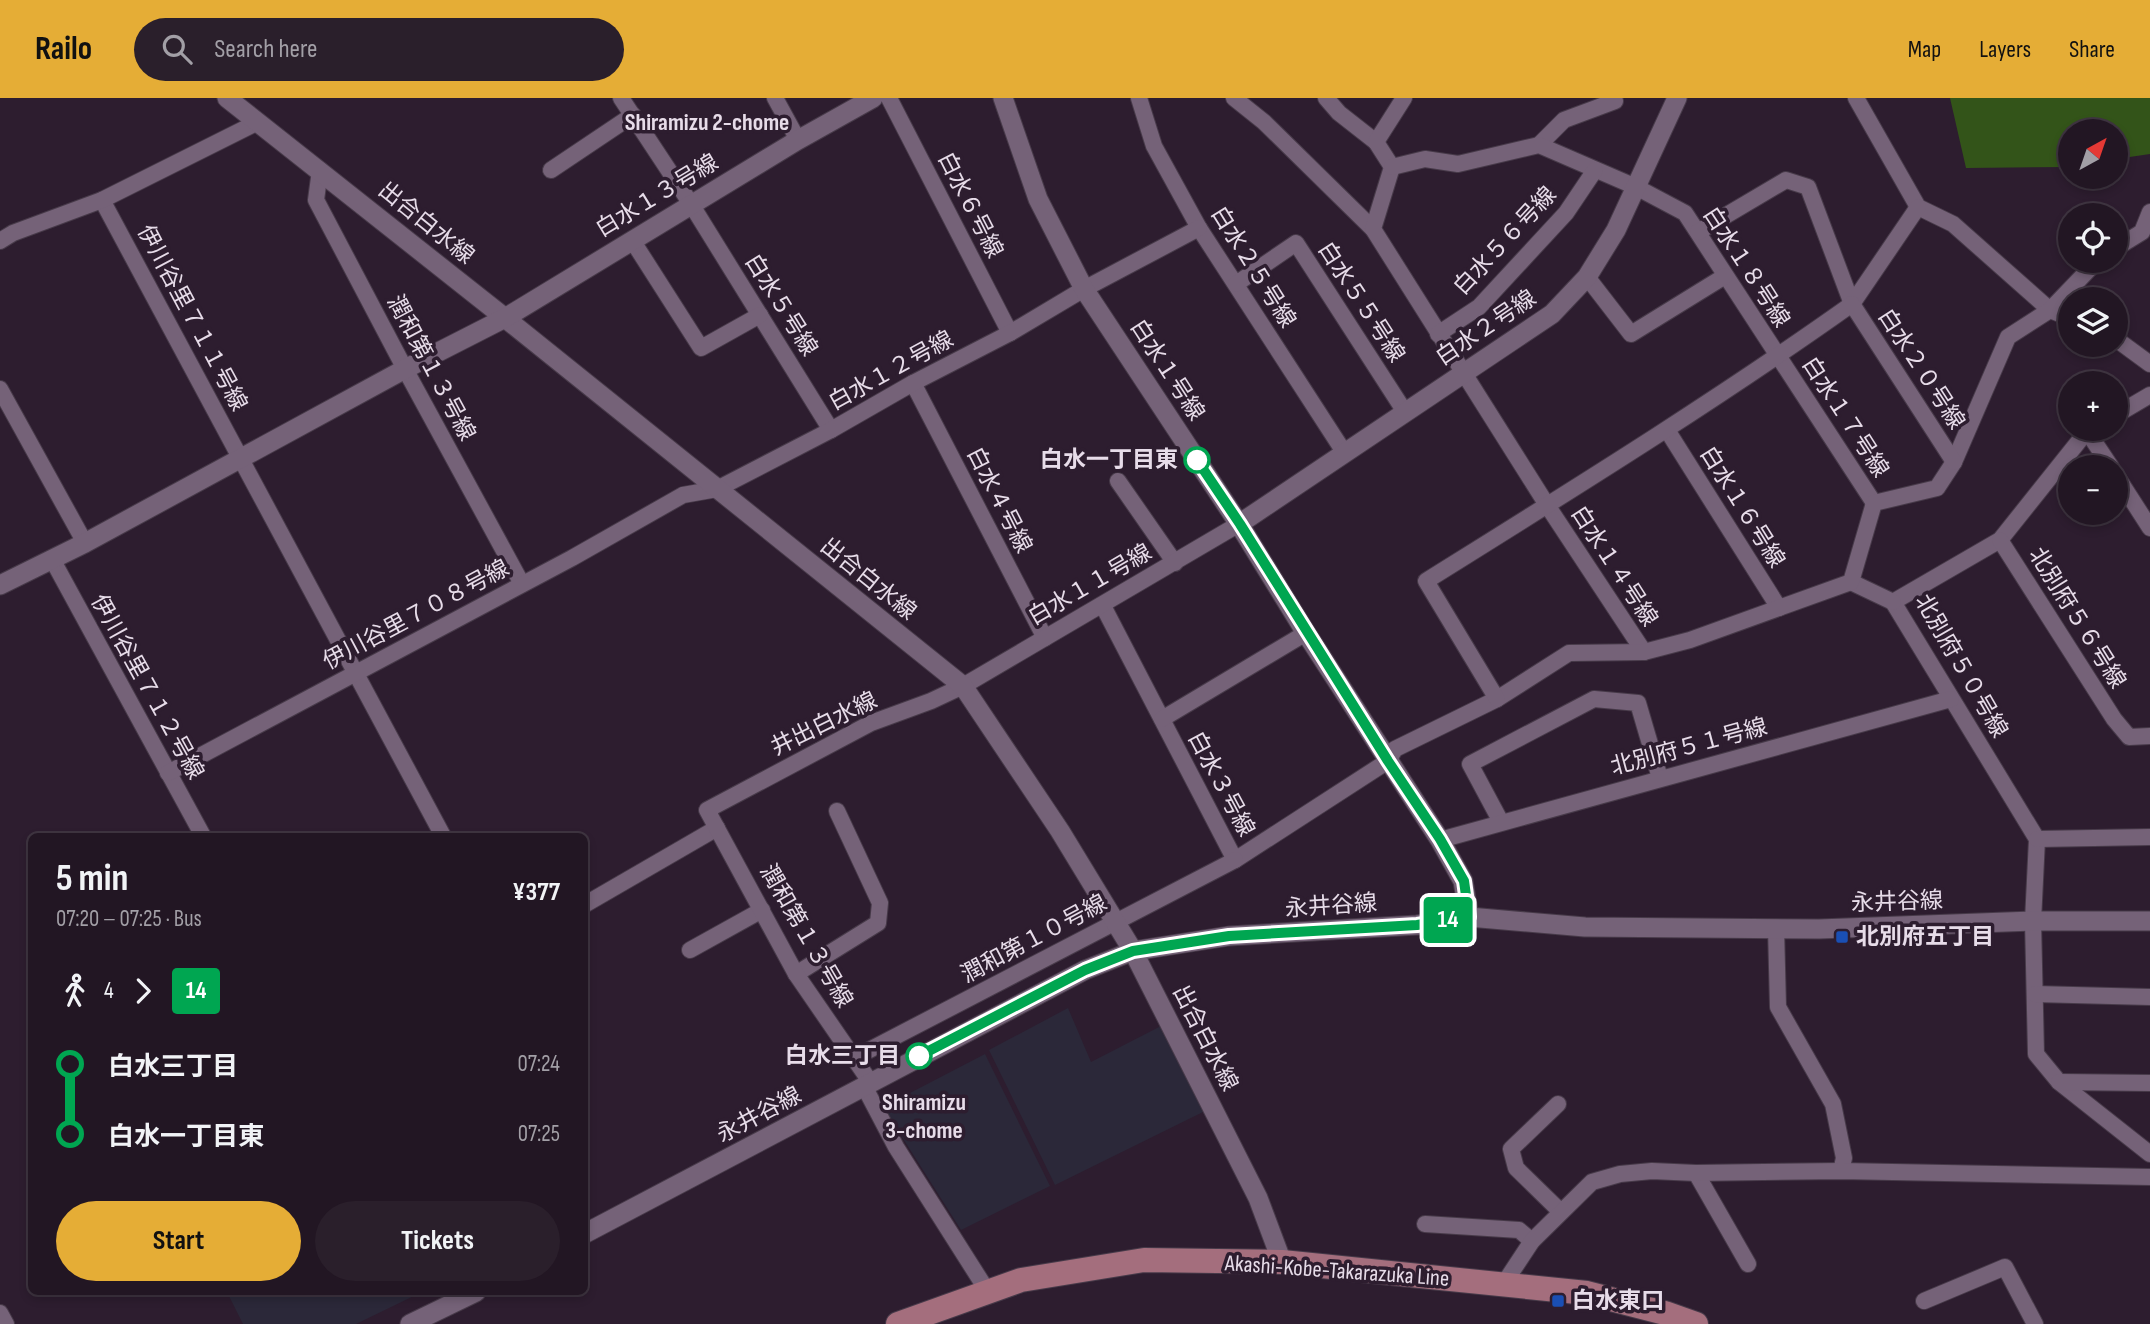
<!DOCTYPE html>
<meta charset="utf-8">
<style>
body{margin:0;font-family:"Sofia Sans Condensed","Noto Sans JP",sans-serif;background:#2a1f2b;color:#f1f3f6;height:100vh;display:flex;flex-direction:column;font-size:26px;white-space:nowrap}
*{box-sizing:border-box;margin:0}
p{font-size:23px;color:#a29fa6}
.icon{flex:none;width:38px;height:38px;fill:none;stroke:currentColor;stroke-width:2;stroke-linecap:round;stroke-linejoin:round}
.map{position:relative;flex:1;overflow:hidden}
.drawer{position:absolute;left:28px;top:735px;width:560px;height:462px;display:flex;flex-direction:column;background:#221623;border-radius:10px;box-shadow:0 4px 10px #0003,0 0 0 2px #3f3541}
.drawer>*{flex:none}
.badge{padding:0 14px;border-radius:5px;font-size:24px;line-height:46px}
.needle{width:46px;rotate:40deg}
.controls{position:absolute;left:2058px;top:21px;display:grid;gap:14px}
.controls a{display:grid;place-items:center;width:70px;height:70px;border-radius:50%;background:#221623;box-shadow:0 4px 10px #0003,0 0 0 2px #3f3541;font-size:35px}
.map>.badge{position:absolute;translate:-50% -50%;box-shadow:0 0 0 4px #fff}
.legs{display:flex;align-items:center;gap:10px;height:77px;padding:0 28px;font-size:23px}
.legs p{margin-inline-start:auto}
.summary{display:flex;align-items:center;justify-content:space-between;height:119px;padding:0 28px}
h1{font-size:38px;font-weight:700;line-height:52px}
.action{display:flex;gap:14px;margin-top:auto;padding:14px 28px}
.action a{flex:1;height:80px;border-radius:42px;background:#e5ad36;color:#111;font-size:28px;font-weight:700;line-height:80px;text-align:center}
.action a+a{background:#2a1f2b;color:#f1f3f6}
ul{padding:0 28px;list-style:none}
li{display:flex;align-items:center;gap:24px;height:70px;font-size:26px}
li i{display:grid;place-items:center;width:10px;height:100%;margin:0 9px;background:currentColor}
li i::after{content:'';width:18px;height:18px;margin:-9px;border:5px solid;border-radius:50%;background:#221623}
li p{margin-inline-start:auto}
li:first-child i{background:linear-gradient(#0000 50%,currentColor 0)}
li:last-child i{background:linear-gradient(currentColor 50%,#0000 0)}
header{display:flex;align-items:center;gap:42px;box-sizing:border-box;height:98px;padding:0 35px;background:#e5ad36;color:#111}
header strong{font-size:33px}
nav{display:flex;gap:38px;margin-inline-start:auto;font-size:24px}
.search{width:490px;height:63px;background:#2a1f2b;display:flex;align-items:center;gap:18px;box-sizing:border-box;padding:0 24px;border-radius:38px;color:#a29fa6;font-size:26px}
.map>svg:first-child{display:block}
.commercial{fill:#2b2839}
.forest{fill:#335419}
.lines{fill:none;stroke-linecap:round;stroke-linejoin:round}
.minor-casing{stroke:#473a49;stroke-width:18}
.tertiary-casing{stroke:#473a49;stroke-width:21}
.primary-casing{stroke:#473a49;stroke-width:26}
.minor{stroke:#756278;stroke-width:16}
.tertiary{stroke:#756278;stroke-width:19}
.primary{stroke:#a46e7d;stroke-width:24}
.line-1-casing{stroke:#fff;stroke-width:16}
.line-1{stroke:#00a651;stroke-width:10}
.stop-1-dot{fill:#fff;stroke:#00a651;stroke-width:3.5}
.transit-dot{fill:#1a4fb4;stroke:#2d1d2f;stroke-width:2.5}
.labels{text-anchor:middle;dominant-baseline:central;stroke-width:7;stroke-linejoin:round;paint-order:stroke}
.street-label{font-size:23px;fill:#e7dce9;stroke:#2d1d2f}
.stop-label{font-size:23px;font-weight:bold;fill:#e7dce9;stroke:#2d1d2f;text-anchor:end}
.poi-label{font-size:23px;font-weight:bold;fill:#e7dce9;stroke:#2d1d2f;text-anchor:start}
.neighbourhood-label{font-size:24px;font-weight:bold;fill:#e7dce9;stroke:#2d1d2f}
</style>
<header>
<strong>Railo</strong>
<div class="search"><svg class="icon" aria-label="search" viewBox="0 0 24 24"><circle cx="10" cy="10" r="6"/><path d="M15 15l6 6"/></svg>Search here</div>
<nav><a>Map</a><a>Layers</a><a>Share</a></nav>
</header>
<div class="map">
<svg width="2150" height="1226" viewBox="0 0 2150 1226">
<rect width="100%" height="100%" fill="#2d1d2f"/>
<g class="commercial">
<path d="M 1068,910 L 1091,964 L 1161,928 L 1203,1014 L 1055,1087 L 989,952 Z"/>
<path d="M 985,956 L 1050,1088 L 961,1132 L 883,1009 Z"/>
<path d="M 227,1194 L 422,1194 L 356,1226 L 243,1226 Z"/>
</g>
<path class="forest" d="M 1950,0 L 2150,0 L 2150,56 L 2116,61 L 2116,33 L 2070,33 L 2070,69 L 1966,70 Z"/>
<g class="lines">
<defs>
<g id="minor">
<path d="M 621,0 L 691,106 L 831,332"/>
<path d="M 775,0 L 798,42"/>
<path d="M 889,0 L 1010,235"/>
<path d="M 1139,0 L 1154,48 L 1199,130 L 1344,354"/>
<path d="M 1234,0 L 1264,24 L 1373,131"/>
<path d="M 1326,0 L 1339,15 L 1376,44"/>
<path d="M 1404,0 L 1376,44 L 1392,69 L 1373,131 L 1547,407 L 1644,554"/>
<path d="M 1856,0 L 1918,109 L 1953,126 L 2050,212 L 2070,220"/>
<path d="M 1539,47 L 1564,22 L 1615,3 L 1614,0"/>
<path d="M 1392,69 L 1425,61 L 1458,66 L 1539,47 L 1636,89 L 1685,115 L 1874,405"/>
<path d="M 320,72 L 316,102 L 405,271 L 522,486"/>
<path d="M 551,72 L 633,17"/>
<path d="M 102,102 L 443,738"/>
<path d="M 1698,134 L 1786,82 L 1808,89 L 1852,206"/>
<path d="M 632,142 L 701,250 L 760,217"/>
<path d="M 0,143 L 13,135 L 102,102 L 258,24"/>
<path d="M 2116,150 L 2142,134 L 2150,114"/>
<path d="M 1587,179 L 1631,236 L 1725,178"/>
<path d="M 1236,186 L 1296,145 L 1405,314"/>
<path d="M 1852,206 L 1918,109"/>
<path d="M 1438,236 L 1479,209 L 1566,115 L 1595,72"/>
<path d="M 2116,241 L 2150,266"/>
<path d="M 913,285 L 1045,540"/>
<path d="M 0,291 L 85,445"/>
<path d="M 2116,317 L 2150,297"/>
<path d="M 2092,331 L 2087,333 L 2000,442 L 1893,504 L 2037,741 L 2033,823 L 2036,956 L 2059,984 L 2150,1056"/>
<path d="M 1667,332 L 1779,510"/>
<path d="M 2087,333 L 2111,369"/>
<path d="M 2116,377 L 2150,430"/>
<path d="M 1118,383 L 1175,465"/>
<path d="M 2000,442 L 2114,621 L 2129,639 L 2150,638"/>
<path d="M 52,461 L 203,738"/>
<path d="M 1851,484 L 1893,504"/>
<path d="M 1103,508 L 1235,762 L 1388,663 L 1395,651 L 1497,601 L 1569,555 L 1644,554 L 1690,542 L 1851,484 L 1874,405 L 1937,390 L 1954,364 L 2008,239 L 2050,212 L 2097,163"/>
<path d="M 1497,601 L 1426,483 C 1570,393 1714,304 1852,206 L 1954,364"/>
<path d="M 1162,621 L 1306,535"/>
<path d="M 168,675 L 572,460 L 683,397 L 717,391 L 831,332 L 913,285 L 1010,235 L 1084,191 L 1199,130"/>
<path d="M 1501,724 L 1470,666 L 1594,601 L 1638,605 L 1660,680"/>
<path d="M 2037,741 L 2150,739"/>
<path d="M 1440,742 L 1951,601"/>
<path d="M 584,807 L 717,730"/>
<path d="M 1776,830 L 1778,909 L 1833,1006 L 1844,1060 L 1841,1073"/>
<path d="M 690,852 L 762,812"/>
<path d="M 796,876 L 878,825 L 880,805 L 837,713"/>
<path d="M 2035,896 L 2150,899"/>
<path d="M 854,960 L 1235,762"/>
<path d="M 2059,984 L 2150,985"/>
<path d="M 871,985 L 796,876 L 707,712 L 871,625 L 931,603 L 963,588 L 1239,426"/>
<path d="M 864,988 L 896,1049 L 988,1194"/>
<path d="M 1558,1006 L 1511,1051 L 1516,1070 L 1561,1114"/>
<path d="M 1696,1075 L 1748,1166"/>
<path d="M 1425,1126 L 1519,1132 L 1532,1143"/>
<path d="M 1503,1187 L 1532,1143 L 1592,1084 L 1620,1076 L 1652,1073 L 1696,1075 L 1841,1073 L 2150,1079"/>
<path d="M 1924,1203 L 2005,1169 L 2035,1226"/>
<path d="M 0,1215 L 6,1226"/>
</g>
<g id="tertiary">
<path d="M 227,0 L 505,220 L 963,588 L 1060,733 L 1133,853 L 1258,1100 L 1282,1164"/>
<path d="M 1003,0 L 1038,101 L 1084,191 L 1239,426 L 1306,535 L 1440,742 L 1463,783 L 1469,819"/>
<path d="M 1239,426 L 1552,216 L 1587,179 L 1616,132 L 1677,0"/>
<path d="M 0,487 L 85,445 L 405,271 L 505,220 L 798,42 L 873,0"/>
<path d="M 584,1136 L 1085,872 L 1133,853 L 1229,838 L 1417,827 L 1469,819 L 1585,829 L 1819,831 L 2033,823 L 2150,823"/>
<path d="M 410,1226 L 476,1194"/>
</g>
<path id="primary" d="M 898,1226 L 1021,1182 L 1144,1162 L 1282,1164 L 1587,1195 L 1665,1215 L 1696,1226"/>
</defs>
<use href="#minor" class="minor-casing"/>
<use href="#tertiary" class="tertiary-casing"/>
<use href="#primary" class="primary-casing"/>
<use href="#minor" class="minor"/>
<use href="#tertiary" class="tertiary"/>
<use href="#primary" class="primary"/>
</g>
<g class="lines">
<defs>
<path id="line-1" d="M 919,958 L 1085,872 L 1133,853 L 1229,838 L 1417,827 L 1469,819 L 1464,783 L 1440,741 L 1388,663 L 1240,426 L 1197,362"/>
</defs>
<use href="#line-1" class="line-1-casing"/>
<use href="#line-1" class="line-1"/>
</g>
<g class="stop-1-dot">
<circle cx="1197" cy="362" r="12"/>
<circle cx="919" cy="958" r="12"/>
</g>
<g class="transit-dot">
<rect x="1835" y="832" width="14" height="14" rx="3.5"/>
<rect x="1551" y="1196" width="14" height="14" rx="3.5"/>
</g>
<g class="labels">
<g class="street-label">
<text transform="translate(657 98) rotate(-31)">白水１３号線</text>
<text transform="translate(970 107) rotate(63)">白水６号線</text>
<text transform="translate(426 125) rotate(39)">出合白水線</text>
<text transform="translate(1505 143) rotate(-47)">白水５６号線</text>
<text transform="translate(1253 169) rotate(58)">白水２５号線</text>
<text transform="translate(1746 169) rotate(57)">白水１８号線</text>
<text transform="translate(1361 204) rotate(57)">白水５５号線</text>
<text transform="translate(781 207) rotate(58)">白水５号線</text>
<text transform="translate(192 220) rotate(62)">伊川谷里７１１号線</text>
<text transform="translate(1486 230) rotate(-34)">白水２号線</text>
<text transform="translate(431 270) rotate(62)">潤和第１３号線</text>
<text transform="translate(1921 271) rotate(57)">白水２０号線</text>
<text transform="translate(1167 272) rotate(57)">白水１号線</text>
<text transform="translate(891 273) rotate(-29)">白水１２号線</text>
<text transform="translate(1845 319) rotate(57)">白水１７号線</text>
<text transform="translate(999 402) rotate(63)">白水４号線</text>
<text transform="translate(1742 409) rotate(58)">白水１６号線</text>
<text transform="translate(1614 468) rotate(57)">白水１４号線</text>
<text transform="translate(868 481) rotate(39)">出合白水線</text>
<text transform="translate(1090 487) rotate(-30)">白水１１号線</text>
<text transform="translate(416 517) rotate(-28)">伊川谷里７０８号線</text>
<text transform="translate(2077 520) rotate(58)">北別府５６号線</text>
<text transform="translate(1961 568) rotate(60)">北別府５０号線</text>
<text transform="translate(147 589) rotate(61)">伊川谷里７１２号線</text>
<text transform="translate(824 626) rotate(-26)">井出白水線</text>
<text transform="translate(1689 649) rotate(-15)">北別府５１号線</text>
<text transform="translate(1221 686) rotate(62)">白水３号線</text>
<text transform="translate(1897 804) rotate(-2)">永井谷線</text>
<text transform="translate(1331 808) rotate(-4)">永井谷線</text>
<text transform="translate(806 838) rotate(60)">潤和第１３号線</text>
<text transform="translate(1034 841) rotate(-28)">潤和第１０号線</text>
<text transform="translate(1205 940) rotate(63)">出合白水線</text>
<text transform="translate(759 1017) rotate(-28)">永井谷線</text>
<text transform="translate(1337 1173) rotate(4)">Akashi-Kobe-Takarazuka Line</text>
</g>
<g class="stop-label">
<text x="1178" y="362">白水一丁目東</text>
<text x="900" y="958">白水三丁目</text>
</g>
<g class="poi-label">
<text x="1856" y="839">北別府五丁目</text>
<text x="1572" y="1203">白水東口</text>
</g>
<g class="neighbourhood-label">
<text x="707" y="24">Shiramizu 2-chome</text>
<text x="924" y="1004">Shiramizu<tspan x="924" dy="28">3-chome</tspan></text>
</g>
</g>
</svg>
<div class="controls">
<a><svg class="needle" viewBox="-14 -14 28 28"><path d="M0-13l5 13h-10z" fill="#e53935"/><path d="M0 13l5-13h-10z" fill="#a29fa6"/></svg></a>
<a><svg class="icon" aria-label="locate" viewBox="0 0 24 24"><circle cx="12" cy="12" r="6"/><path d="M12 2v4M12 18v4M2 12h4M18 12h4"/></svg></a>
<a><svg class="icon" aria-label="layers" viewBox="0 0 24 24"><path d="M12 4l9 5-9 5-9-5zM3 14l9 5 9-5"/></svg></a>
<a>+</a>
<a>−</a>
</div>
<b class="badge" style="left:1448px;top:822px;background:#00a651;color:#fff">14</b>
<section class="drawer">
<div class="summary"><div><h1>5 min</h1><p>07:20 – 07:25 · Bus</p></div><b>¥377</b></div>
<div class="legs"><svg class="icon" aria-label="walk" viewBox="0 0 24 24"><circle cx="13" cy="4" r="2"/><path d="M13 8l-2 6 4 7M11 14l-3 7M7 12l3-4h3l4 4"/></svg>4<svg class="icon" aria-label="forward" viewBox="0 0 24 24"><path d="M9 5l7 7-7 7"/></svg><b class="badge" style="background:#00a651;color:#fff">14</b></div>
<ul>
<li><i style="color:#00a651"></i><b>白水三丁目</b><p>07:24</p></li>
<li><i style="color:#00a651"></i><b>白水一丁目東</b><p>07:25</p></li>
</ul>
<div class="action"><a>Start</a><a>Tickets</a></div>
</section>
</div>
